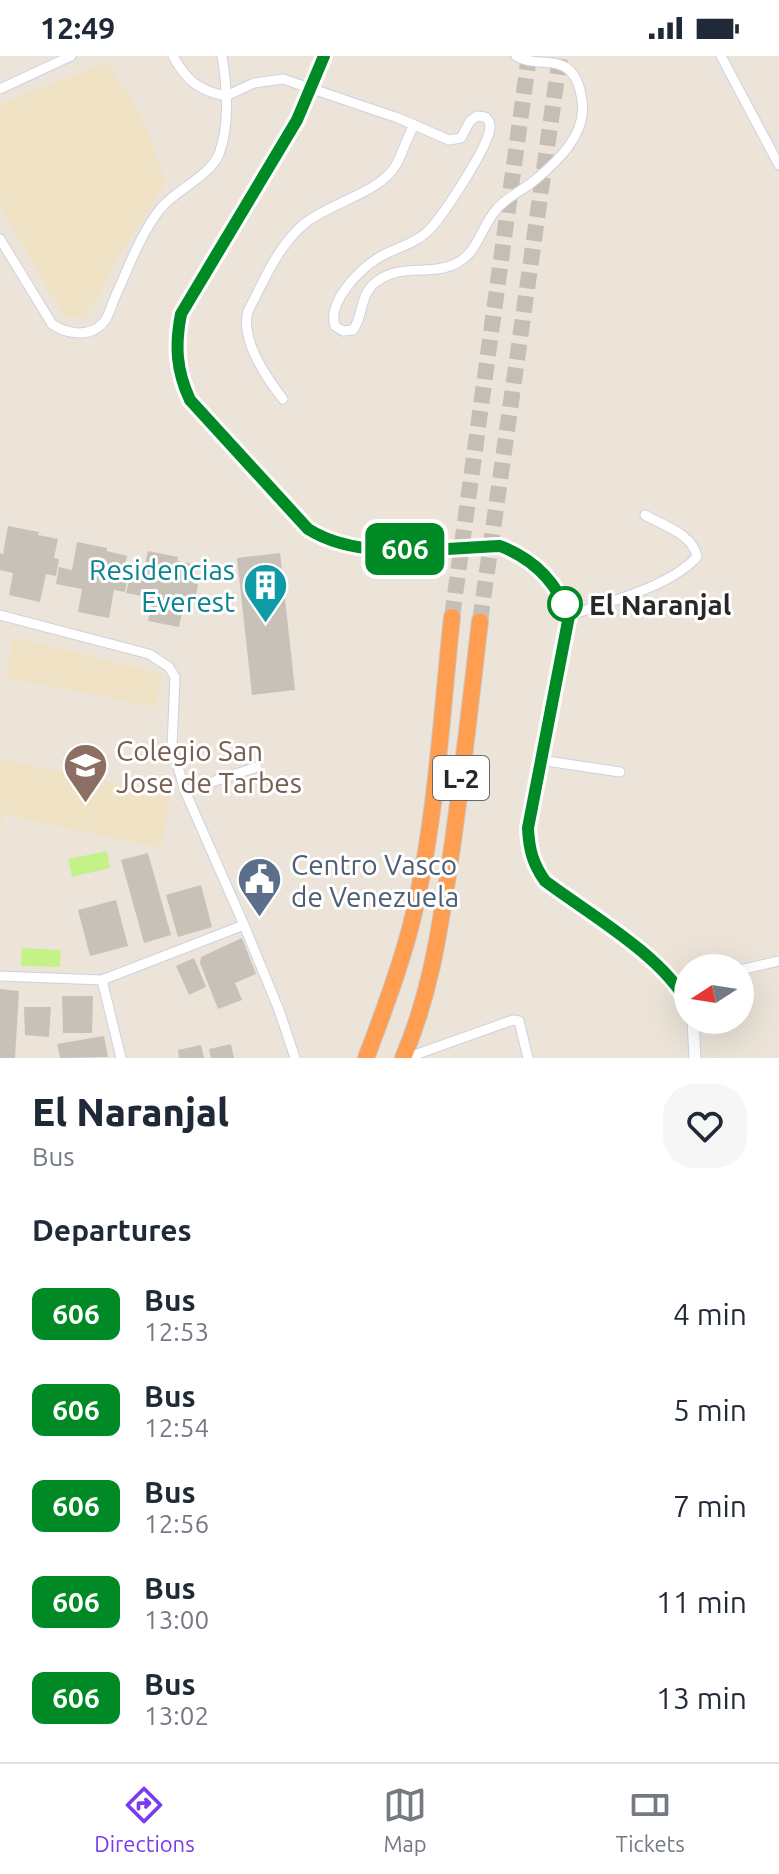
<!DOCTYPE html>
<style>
body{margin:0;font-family:Ubuntu,sans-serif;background:#f6f6f7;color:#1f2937;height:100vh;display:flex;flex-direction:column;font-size:30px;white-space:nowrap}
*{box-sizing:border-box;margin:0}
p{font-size:26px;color:#747a83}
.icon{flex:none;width:44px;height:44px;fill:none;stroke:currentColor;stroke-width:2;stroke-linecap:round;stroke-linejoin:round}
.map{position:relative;height:1002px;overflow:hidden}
.drawer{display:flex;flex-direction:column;background:#fff;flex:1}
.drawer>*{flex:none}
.badge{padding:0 16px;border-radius:12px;font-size:28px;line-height:52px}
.needle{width:52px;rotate:258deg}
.buttons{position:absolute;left:674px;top:898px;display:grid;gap:16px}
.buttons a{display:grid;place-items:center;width:80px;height:80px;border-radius:50%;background:#fff;box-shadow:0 8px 32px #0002;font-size:40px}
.map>.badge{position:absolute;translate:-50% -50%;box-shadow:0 0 0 4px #fff}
h2{padding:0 32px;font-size:30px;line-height:72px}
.round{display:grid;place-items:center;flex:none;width:84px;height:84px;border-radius:32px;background:#f6f6f7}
.headline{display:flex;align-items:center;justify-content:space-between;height:136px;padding:0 32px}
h1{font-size:38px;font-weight:800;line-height:60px}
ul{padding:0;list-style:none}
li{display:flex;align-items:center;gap:24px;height:96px;padding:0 32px}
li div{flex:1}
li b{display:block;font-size:30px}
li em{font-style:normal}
li .badge{min-width:88px;font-weight:700;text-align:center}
.status{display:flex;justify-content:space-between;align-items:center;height:56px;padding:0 40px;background:#fff;direction:ltr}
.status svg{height:22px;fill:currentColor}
.menu{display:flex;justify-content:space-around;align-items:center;height:112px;border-top:2px solid #e0e1e3;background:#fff;font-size:22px;color:#747a83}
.menu a{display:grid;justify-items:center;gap:4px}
.menu .selected{color:#7c3aed}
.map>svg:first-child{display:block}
.education{fill:#f0e3c5}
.pitch{fill:#c4f289}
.building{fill:#c7c1b8}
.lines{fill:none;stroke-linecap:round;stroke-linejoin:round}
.motorway-tunnel{stroke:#c5beb5;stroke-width:16;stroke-dasharray:16 8;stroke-linecap:butt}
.minor-casing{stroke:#cdd1e3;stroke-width:11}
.tertiary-casing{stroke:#cdd1e3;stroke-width:13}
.motorway-casing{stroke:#c7c7c7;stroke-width:18}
.minor{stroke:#fff;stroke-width:9}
.tertiary{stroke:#fff;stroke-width:11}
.motorway{stroke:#ff9e50;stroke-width:16}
.tertiary-bridge-casing{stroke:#cdd1e3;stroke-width:13;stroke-linecap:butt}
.tertiary-bridge{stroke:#fff;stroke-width:11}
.line-casing{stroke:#fff;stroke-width:18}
.line{stroke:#008a26;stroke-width:12}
.stop-dot{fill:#fff;stroke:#008a26;stroke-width:4}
.labels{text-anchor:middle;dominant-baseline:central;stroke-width:6;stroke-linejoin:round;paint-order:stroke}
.shield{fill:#fff;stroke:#686868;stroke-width:2}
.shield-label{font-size:26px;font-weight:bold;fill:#282828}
.culture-label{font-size:28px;fill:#0d838f;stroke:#fff;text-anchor:end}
.stop-label{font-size:28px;font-weight:bold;fill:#282828;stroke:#fff;text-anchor:start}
.education-label{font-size:28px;fill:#785e54;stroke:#fff;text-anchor:start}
.service-label{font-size:28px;fill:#4e5e75;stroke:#fff;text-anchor:start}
</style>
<div class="status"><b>12:49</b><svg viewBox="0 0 49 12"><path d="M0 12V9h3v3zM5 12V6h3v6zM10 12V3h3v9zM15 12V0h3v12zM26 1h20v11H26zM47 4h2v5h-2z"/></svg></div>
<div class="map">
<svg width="779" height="1002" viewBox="0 0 779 1002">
<rect width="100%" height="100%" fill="#ece4d8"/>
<g class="education">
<path d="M 106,7 L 141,59 L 166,126 L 109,217 L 96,245 L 82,262 L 64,260 L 0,149 L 0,48 Z"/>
<path d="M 14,581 L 162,618 L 156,651 L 5,622 Z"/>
<path d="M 0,703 L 171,739 L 161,792 L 4,759 L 0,775 Z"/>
</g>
<g class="pitch">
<path d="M 107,795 L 110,812 L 72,821 L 68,803 Z"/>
<path d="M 22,892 L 61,894 L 60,911 L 21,910 Z"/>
</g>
<g class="building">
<path d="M 8,470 L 39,476 L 38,479 L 58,483 L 54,502 L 59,503 L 56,520 L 46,518 L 40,546 L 9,539 L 13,517 L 0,514 L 0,497 L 3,498 Z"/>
<path d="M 77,486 L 107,492 L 107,495 L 127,500 L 123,518 L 128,519 L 125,536 L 114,534 L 109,562 L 78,556 L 82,533 L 56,528 L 59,511 L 72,514 Z"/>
<path d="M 148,495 L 178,501 L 177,505 L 197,509 L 193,527 L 198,528 L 195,545 L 185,543 L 179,571 L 148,565 L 153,542 L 126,537 L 130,521 L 142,523 Z"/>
<path d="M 280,497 L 295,634 L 252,639 L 237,502 Z"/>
<path d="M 148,797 L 171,879 L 144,887 L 121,804 Z"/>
<path d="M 201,829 L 212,871 L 178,881 L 166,839 Z"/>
<path d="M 116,844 L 128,890 L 90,900 L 78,854 Z"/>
<path d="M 242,882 L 256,918 L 235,927 L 242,944 L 218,953 L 200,907 L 201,901 Z"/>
<path d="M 194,902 L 206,931 L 189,939 L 176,910 Z"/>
<path d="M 0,933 L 19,935 L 15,1002 L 0,1002 Z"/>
<path d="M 62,940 L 93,940 L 92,977 L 63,977 Z"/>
<path d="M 24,951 L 51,951 L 49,981 L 25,979 Z"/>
<path d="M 104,980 L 108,1001 L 60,1002 L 57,988 Z"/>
<path d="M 231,988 L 234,1002 L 211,1002 L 209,993 Z"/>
<path d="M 201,989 L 204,1002 L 179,1002 L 178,994 Z"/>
</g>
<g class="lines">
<g class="motorway-tunnel">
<path d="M 452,561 L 529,0"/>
<path d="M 480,565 L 560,0"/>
</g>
<defs>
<g id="minor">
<path d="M 173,0 C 186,24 199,35 226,40"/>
<path d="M 721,0 L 779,109"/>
<path d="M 0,33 L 71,0"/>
<path d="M 226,40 L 254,27 L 283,23 L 398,62 L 449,84 L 461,82 L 470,65 L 477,60 L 485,61 C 489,65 490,65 490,71 C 490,89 441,163 427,176 C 413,189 394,192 378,202 C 359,214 327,246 335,270 L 343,275 L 353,274 C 364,259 359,239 376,226 C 402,206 431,221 457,207 C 478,196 481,171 496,154 C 506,141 522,135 535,124 C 558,105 587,78 582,45 C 581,36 578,24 572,17 C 558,0 533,11 516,0"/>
<path d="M 0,183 L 52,268 C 66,278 90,282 103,267 C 109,261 112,247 116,239 C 129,210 141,177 161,152 C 177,133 210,120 219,98 C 230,69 227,30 222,0"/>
<path d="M 283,343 C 266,321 240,284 248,255 C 264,225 277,191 304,168 C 329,147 380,137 396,109 C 403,96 407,82 414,69"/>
<path d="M 0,559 L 149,598 L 169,611 L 175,621 L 172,690 L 185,735 L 244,869 L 279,954 L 295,1002"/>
<path d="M 569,560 C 609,545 668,532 697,501 C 693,478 664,470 645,459"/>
<path d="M 540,704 L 620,716"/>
<path d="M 185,735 L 257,711"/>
<path d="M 740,914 L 779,905"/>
<path d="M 0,920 L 102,924 L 244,869"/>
<path d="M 102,924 L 121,1002"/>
<path d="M 406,1002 L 513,964 L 519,965 L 528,1002"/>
</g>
<g id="tertiary">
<path d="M 305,47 L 181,258 C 175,289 176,315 190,344 L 308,473 C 360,506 441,492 500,490 C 533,503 557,527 569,560 L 528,772 C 529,794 533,808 545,825 C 589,857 664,900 688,948"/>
<path d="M 693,964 L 695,1002"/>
</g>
<g id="motorway">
<path d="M 366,1002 C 383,958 399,915 411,869 C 436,769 441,663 452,561"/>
<path d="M 403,1002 C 429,941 438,884 448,819 C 461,735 470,650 480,565"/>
</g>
</defs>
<use href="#minor" class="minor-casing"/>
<use href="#tertiary" class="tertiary-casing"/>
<use href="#motorway" class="motorway-casing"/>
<use href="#minor" class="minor"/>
<use href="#tertiary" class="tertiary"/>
<use href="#motorway" class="motorway"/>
<defs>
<path id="tertiary-bridge" d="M 305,47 L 321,7"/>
</defs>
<use href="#tertiary-bridge" class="tertiary-bridge-casing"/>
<use href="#tertiary-bridge" class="tertiary-bridge"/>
</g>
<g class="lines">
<defs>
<path id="line" d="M 324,0 L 297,64 L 181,258 C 175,289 176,314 190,344 L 308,473 C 360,506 441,492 500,490 C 534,503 557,527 569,560 L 528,772 C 529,794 533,808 545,825 C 589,858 663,900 688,948"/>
</defs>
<use href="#line" class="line-casing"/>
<use href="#line" class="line"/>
</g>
<defs>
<symbol id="building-pin" viewBox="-11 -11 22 30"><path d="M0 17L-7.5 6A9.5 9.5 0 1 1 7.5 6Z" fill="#0f9aa8" stroke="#fff"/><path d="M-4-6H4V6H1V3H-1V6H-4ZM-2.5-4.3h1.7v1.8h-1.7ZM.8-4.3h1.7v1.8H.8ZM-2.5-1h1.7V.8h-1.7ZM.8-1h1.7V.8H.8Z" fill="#fff"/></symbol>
<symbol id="school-pin" viewBox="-11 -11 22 30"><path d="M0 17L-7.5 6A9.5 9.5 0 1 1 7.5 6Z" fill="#8d6e63" stroke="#fff"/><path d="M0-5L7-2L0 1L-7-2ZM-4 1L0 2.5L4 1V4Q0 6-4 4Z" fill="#fff"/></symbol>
<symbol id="civic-pin" viewBox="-11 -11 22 30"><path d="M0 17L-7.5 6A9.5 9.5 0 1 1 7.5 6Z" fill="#5c6f8a" stroke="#fff"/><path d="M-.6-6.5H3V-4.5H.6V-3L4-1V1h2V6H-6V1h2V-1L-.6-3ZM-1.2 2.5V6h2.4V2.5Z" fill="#fff"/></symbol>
</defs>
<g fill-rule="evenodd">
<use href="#building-pin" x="240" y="504" width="51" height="69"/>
<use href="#school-pin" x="60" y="684" width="51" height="69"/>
<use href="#civic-pin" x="234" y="798" width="51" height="69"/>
</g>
<circle class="stop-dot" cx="565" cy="548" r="16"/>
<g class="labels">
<rect class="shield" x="433" y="700" width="56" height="44" rx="6"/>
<g class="shield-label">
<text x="461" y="722">L-2</text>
</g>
<g class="culture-label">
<text x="235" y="513">Residencias<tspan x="235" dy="32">Everest</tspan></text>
</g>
<g class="stop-label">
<text x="589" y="548">El Naranjal</text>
</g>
<g class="education-label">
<text x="116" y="694">Colegio San<tspan x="116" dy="32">Jose de Tarbes</tspan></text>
</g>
<g class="service-label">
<text x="291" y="808">Centro Vasco<tspan x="291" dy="32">de Venezuela</tspan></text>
</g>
</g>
</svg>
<div class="buttons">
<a><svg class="needle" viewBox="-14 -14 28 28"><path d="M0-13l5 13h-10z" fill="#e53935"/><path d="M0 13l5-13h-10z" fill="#747a83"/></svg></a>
</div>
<b class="badge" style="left:405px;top:493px;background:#008a26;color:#fff">606</b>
</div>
<section class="drawer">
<div class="headline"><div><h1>El Naranjal</h1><p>Bus</p></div><a class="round"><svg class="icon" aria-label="heart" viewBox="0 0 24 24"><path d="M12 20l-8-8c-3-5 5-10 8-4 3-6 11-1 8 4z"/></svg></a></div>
<h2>Departures</h2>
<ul>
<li><span class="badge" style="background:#008a26;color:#fff">606</span><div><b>Bus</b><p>12:53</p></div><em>4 min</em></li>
<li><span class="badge" style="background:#008a26;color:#fff">606</span><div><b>Bus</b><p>12:54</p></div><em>5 min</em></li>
<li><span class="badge" style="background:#008a26;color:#fff">606</span><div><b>Bus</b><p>12:56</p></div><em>7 min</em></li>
<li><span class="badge" style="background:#008a26;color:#fff">606</span><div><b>Bus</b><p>13:00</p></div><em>11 min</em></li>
<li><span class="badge" style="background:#008a26;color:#fff">606</span><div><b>Bus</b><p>13:02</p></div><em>13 min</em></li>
</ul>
</section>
<nav class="menu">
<a class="selected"><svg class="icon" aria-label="directions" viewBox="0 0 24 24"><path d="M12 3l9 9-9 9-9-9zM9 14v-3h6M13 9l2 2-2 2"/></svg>Directions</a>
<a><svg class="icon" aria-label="map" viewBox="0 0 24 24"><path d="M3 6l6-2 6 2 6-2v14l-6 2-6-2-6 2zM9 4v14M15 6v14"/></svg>Map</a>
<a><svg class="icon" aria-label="tickets" viewBox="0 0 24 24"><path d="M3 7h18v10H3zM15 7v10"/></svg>Tickets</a>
</nav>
